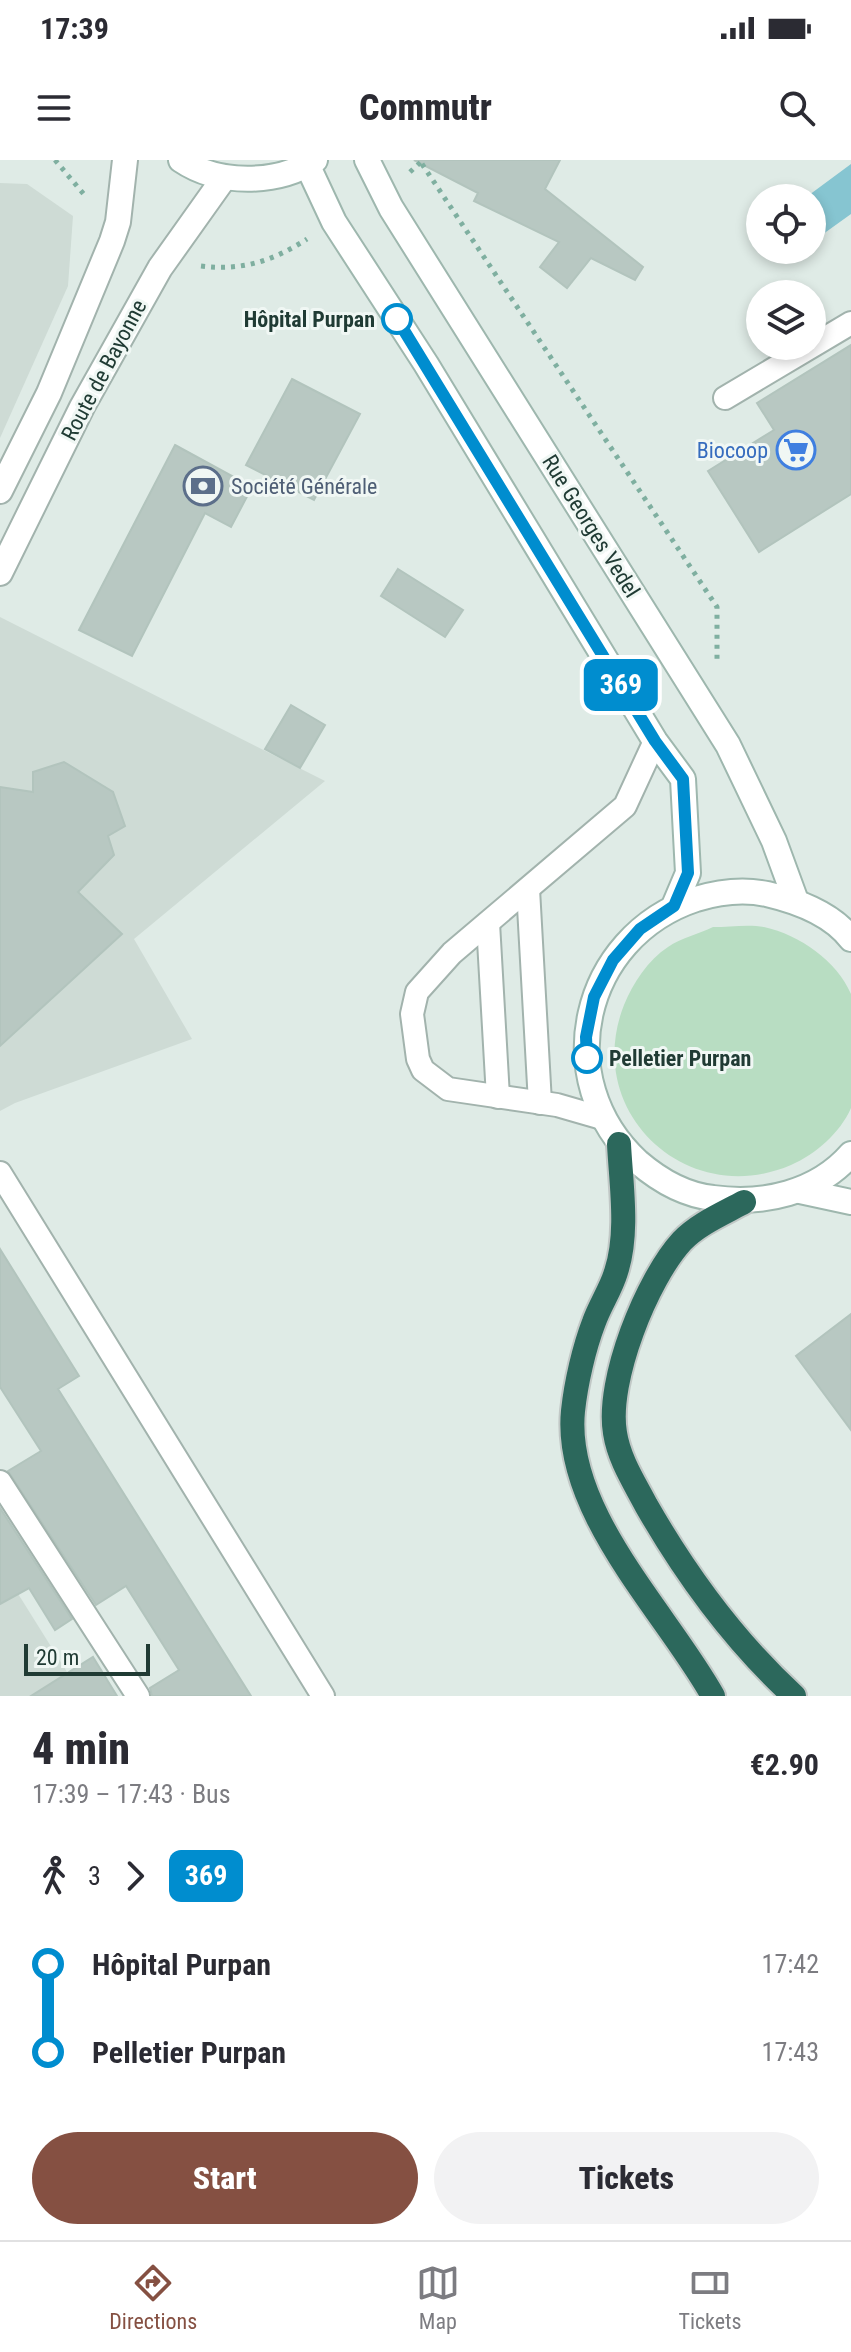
<!DOCTYPE html>
<meta charset="utf-8">
<style>
body{margin:0;font-family:"Roboto Condensed",sans-serif;background:#f2f2f3;color:#2b2b33;height:100vh;display:flex;flex-direction:column;font-size:30px;white-space:nowrap}
*{box-sizing:border-box;margin:0}
p{font-size:26px;color:#7c7c81}
.icon{flex:none;width:44px;height:44px;fill:none;stroke:currentColor;stroke-width:2;stroke-linecap:round;stroke-linejoin:round}
.map{position:relative;height:1536px;overflow:hidden}
.side{display:flex;flex-direction:column;background:#fff;flex:1}
.side>*{flex:none}
.badge{padding:0 16px;border-radius:12px;font-size:28px;line-height:52px}
.buttons{position:absolute;left:746px;top:24px;display:grid;gap:16px}
.buttons a{display:grid;place-items:center;width:80px;height:80px;border-radius:50%;background:#fff;box-shadow:0 4px 12px #0003;font-size:40px}
.scale{position:absolute;left:24px;bottom:20px;width:126px;box-sizing:border-box;padding-left:8px;border:4px solid #203b34;border-top:0;font-size:22px;line-height:28px;white-space:nowrap;color:#203b34;-webkit-text-stroke:6px #f0f7f4;paint-order:stroke}
.map>.badge{position:absolute;translate:-50% -50%;box-shadow:0 0 0 4px #fff}
.legs{display:flex;align-items:center;gap:12px;height:88px;padding:0 32px;font-size:26px}
.legs p{margin-inline-start:auto}
.headline{display:flex;align-items:center;justify-content:space-between;height:136px;padding:0 32px}
h1{font-size:44px;font-weight:800;line-height:60px}
.action{display:flex;gap:16px;margin-top:auto;padding:16px 32px}
.action a{flex:1;height:92px;border-radius:48px;background:#855042;color:#fff;font-size:32px;font-weight:800;line-height:92px;text-align:center}
.action a+a{background:#f2f2f3;color:#2b2b33}
ul{padding:0 32px;list-style:none}
li{display:flex;align-items:center;gap:28px;height:88px;font-size:30px}
li i{display:grid;place-items:center;width:12px;height:100%;margin:0 10px;background:currentColor}
li i::after{content:'';width:20px;height:20px;margin:-10px;border:6px solid;border-radius:50%;background:#fff}
li p{margin-inline-start:auto}
li:first-child i{background:linear-gradient(#0000 50%,currentColor 0)}
li:last-child i{background:linear-gradient(currentColor 50%,#0000 0)}
.status{display:flex;justify-content:space-between;align-items:center;height:56px;padding:0 40px;background:#fff;direction:ltr}
.status svg{height:22px;fill:currentColor}
header{display:flex;justify-content:space-between;align-items:center;height:104px;padding:0 32px;background:#fff;font-size:36px;font-weight:800}
.dock{display:flex;justify-content:space-around;align-items:center;height:112px;border-top:2px solid #e1e1e2;background:#fff;font-size:22px;color:#7c7c81}
.dock a{display:grid;justify-items:center;gap:4px}
.dock .current{color:#855042}
.map>svg:first-child{display:block}
.built{fill:#cedbd5}
.green{fill:#b8ddc2}
.water{fill:#86c5d1}
.building{fill:#b8c8c2;stroke:#b2c4bd;stroke-width:2}
.lines{fill:none;stroke-linecap:round;stroke-linejoin:round}
.service-casing{stroke:#a2b3ad;stroke-width:26}
.tertiary-casing{stroke:#a2b3ad;stroke-width:28}
.secondary-casing{stroke:#9eb7ae;stroke-width:28}
.motorway-casing{stroke:#c1c8c6;stroke-width:28}
.path{stroke:#7fafa0;stroke-width:5;stroke-dasharray:4 6;stroke-linecap:butt}
.service{stroke:#fff;stroke-width:22}
.tertiary{stroke:#fff;stroke-width:24}
.secondary{stroke:#fff;stroke-width:24}
.motorway{stroke:#2c685c;stroke-width:24}
.line-1-casing{stroke:#fff;stroke-width:18}
.line-1{stroke:#008dcf;stroke-width:12}
.stop-1-dot{fill:#fff;stroke:#008dcf;stroke-width:4}
.labels{text-anchor:middle;dominant-baseline:central;stroke-width:6;stroke-linejoin:round;paint-order:stroke}
.stop-label{font-size:22px;font-weight:bold;fill:#203b34;stroke:#f0f7f4;text-anchor:end}
.street-label{font-size:22px;fill:#203b34;stroke:#f0f7f4}
.shop-label{font-size:22px;fill:#366cbe;stroke:#f0f7f4;text-anchor:end}
.service-label{font-size:22px;fill:#4e5e75;stroke:#f0f7f4;text-anchor:start}
</style>
<div class="status"><b>17:39</b><svg viewBox="0 0 49 12"><path d="M0 12V9h3v3zM5 12V6h3v6zM10 12V3h3v9zM15 12V0h3v12zM26 1h20v11H26zM47 4h2v5h-2z"/></svg></div>
<header><svg class="icon" aria-label="menu" viewBox="0 0 24 24"><path d="M4 6h16M4 12h16M4 18h16"/></svg>Commutr<svg class="icon" aria-label="search" viewBox="0 0 24 24"><circle cx="10" cy="10" r="6"/><path d="M15 15l6 6"/></svg></header>
<div class="map">
<svg width="851" height="1536" viewBox="0 0 851 1536">
<rect width="100%" height="100%" fill="#dfebe6"/>
<g class="built">
<path d="M 0,23 L 27,24 L 73,56 L 68,126 L 0,278 Z"/>
<path d="M 0,457 L 325,621 L 134,779 L 192,879 L 15,943 L 0,951 Z"/>
<path d="M 0,1405 L 82,1536 L 0,1536 Z"/>
</g>
<path class="green" d="M 713,767 C 729,767 749,764 764,767 C 800,775 837,801 851,834 L 851,948 C 840,973 816,994 791,1005 C 686,1050 582,951 624,845 C 633,823 648,800 668,787 C 681,778 699,774 713,767 Z"/>
<path class="water" d="M 851,4 L 851,54 L 812,82 L 812,38 L 805,38 Z"/>
<g class="building">
<path d="M 414,0 L 560,0 L 545,29 L 643,107 L 635,120 L 591,98 L 567,128 L 540,107 L 559,82 L 474,41 L 478,33 Z"/>
<path d="M 851,185 L 851,334 L 759,392 L 708,311 L 774,270 L 757,243 Z"/>
<path d="M 292,219 L 360,254 L 314,340 L 246,305 Z"/>
<path d="M 175,285 L 252,327 L 231,367 L 205,353 L 132,496 L 79,470 Z"/>
<path d="M 398,409 L 463,450 L 445,477 L 381,436 Z"/>
<path d="M 291,545 L 325,565 L 300,608 L 265,589 Z"/>
<path d="M 64,602 L 113,632 L 125,666 L 108,676 L 114,695 L 78,732 L 122,774 L 0,886 L 0,627 L 33,632 L 33,612 Z"/>
<path d="M 0,1089 L 79,1216 L 58,1229 L 251,1536 L 152,1536 L 150,1528 L 179,1510 L 126,1426 L 96,1445 L 8,1311 L 41,1291 L 0,1227 Z"/>
<path d="M 851,1154 L 851,1270 L 796,1196 Z"/>
<path d="M 0,1348 L 72,1459 L 55,1470 L 29,1428 L 0,1444 Z"/>
<path d="M 93,1497 L 117,1536 L 31,1536 Z"/>
</g>
<g class="lines">
<defs>
<g id="service">
<path d="M 725,238 L 851,163"/>
<path d="M 528,729 L 540,943"/>
<path d="M 488,763 L 498,937"/>
<path d="M 602,958 L 557,945 L 448,929 L 423,910 L 418,899 L 412,854 L 417,832 L 452,793 L 625,646 L 655,581"/>
<path d="M 0,1013 L 323,1536"/>
<path d="M 0,1322 L 138,1536"/>
</g>
<g id="tertiary">
<path d="M 0,331 L 49,233 L 112,81 L 118,62 L 125,0"/>
<path d="M 0,413 L 82,247 L 160,108 L 224,18"/>
</g>
<g id="secondary">
<path d="M 181,0 C 218,25 277,25 315,0"/>
<path d="M 305,0 L 334,62 L 426,204 L 655,581 L 683,619 L 688,713 L 674,746"/>
<path d="M 367,0 L 391,48 L 728,585 L 774,681 L 796,741"/>
<path d="M 851,779 C 832,754 797,741 767,734 C 743,729 719,732 696,739 C 581,777 549,920 638,1002 C 659,1020 685,1035 713,1038 C 763,1045 817,1033 851,994"/>
<path d="M 800,1031 L 851,1042"/>
</g>
<g id="motorway">
<path d="M 619,984 C 621,1024 629,1073 616,1112 C 611,1129 600,1145 594,1162 C 584,1188 576,1223 573,1251 C 563,1352 667,1453 713,1536"/>
<path d="M 744,1042 C 724,1053 698,1064 682,1081 C 647,1119 606,1221 615,1273 C 619,1299 634,1322 646,1345 C 686,1415 734,1481 794,1536"/>
</g>
</defs>
<use href="#service" class="service-casing"/>
<use href="#tertiary" class="tertiary-casing"/>
<use href="#secondary" class="secondary-casing"/>
<use href="#motorway" class="motorway-casing"/>
<g class="path">
<path d="M 55,0 L 87,38"/>
<path d="M 422,4 L 717,447 L 717,502"/>
<path d="M 410,12 L 423,0"/>
<path d="M 201,106 C 242,111 273,101 307,79"/>
</g>
<use href="#service" class="service"/>
<use href="#tertiary" class="tertiary"/>
<use href="#secondary" class="secondary"/>
<use href="#motorway" class="motorway"/>
</g>
<g class="lines">
<defs>
<path id="line-1" d="M 397,159 L 655,581 L 683,619 L 688,713 L 674,746 L 640,769 L 613,800 L 594,837 L 586,877 L 587,898"/>
</defs>
<use href="#line-1" class="line-1-casing"/>
<use href="#line-1" class="line-1"/>
</g>
<defs>
<symbol id="supermarket-ring" viewBox="-11 -11 22 22"><circle r="9.5" fill="#f0f7f4" stroke="#3f7fe0" stroke-width="1.5"/><path d="M-6-5.5h2.5l.6 2H6L4.5 2H-2.5L-4.4-4H-6ZM-1.5 3.2a1.3 1.3 0 1 0 .1 0ZM3 3.2a1.3 1.3 0 1 0 .1 0Z" fill="#3f7fe0"/></symbol>
<symbol id="bank-ring" viewBox="-11 -11 22 22"><circle r="9.5" fill="#f0f7f4" stroke="#5c6f8a" stroke-width="1.5"/><path d="M-6-4H6V4H-6ZM0-2.3a2.3 2.3 0 1 0 0 4.6a2.3 2.3 0 1 0 0-4.6Z" fill="#5c6f8a"/></symbol>
</defs>
<g fill-rule="evenodd">
<use href="#supermarket-ring" x="774" y="268" width="44" height="44"/>
<use href="#bank-ring" x="181" y="304" width="44" height="44"/>
</g>
<g class="stop-1-dot">
<circle cx="397" cy="159" r="14"/>
<circle cx="587" cy="898" r="14"/>
</g>
<g class="labels">
<g class="stop-label">
<text x="375" y="159">Hôpital Purpan</text>
<text x="609" y="898" text-anchor="start">Pelletier Purpan</text>
</g>
<g class="street-label">
<text transform="translate(104 210) rotate(-62)">Route de Bayonne</text>
<text transform="translate(591 366) rotate(58)">Rue Georges Vedel</text>
</g>
<g class="shop-label">
<text x="768" y="290">Biocoop</text>
</g>
<g class="service-label">
<text x="231" y="326">Société Générale</text>
</g>
</g>
</svg>
<div class="buttons">
<a><svg class="icon" aria-label="locate" viewBox="0 0 24 24"><circle cx="12" cy="12" r="6"/><path d="M12 2v4M12 18v4M2 12h4M18 12h4"/></svg></a>
<a><svg class="icon" aria-label="layers" viewBox="0 0 24 24"><path d="M12 4l9 5-9 5-9-5zM3 14l9 5 9-5"/></svg></a>
</div>
<div class="scale">20 m</div>
<b class="badge" style="left:621px;top:525px;background:#008dcf;color:#fff">369</b>
</div>
<section class="side">
<div class="headline"><div><h1>4 min</h1><p>17:39 – 17:43 · Bus</p></div><b>€2.90</b></div>
<div class="legs"><svg class="icon" aria-label="walk" viewBox="0 0 24 24"><circle cx="13" cy="4" r="2"/><path d="M13 8l-2 6 4 7M11 14l-3 7M7 12l3-4h3l4 4"/></svg>3<svg class="icon" aria-label="forward" viewBox="0 0 24 24"><path d="M9 5l7 7-7 7"/></svg><b class="badge" style="background:#008dcf;color:#fff">369</b></div>
<ul>
<li><i style="color:#008dcf"></i><b>Hôpital Purpan</b><p>17:42</p></li>
<li><i style="color:#008dcf"></i><b>Pelletier Purpan</b><p>17:43</p></li>
</ul>
<div class="action"><a>Start</a><a>Tickets</a></div>
</section>
<nav class="dock">
<a class="current"><svg class="icon" aria-label="directions" viewBox="0 0 24 24"><path d="M12 3l9 9-9 9-9-9zM9 14v-3h6M13 9l2 2-2 2"/></svg>Directions</a>
<a><svg class="icon" aria-label="map" viewBox="0 0 24 24"><path d="M3 6l6-2 6 2 6-2v14l-6 2-6-2-6 2zM9 4v14M15 6v14"/></svg>Map</a>
<a><svg class="icon" aria-label="tickets" viewBox="0 0 24 24"><path d="M3 7h18v10H3zM15 7v10"/></svg>Tickets</a>
</nav>
